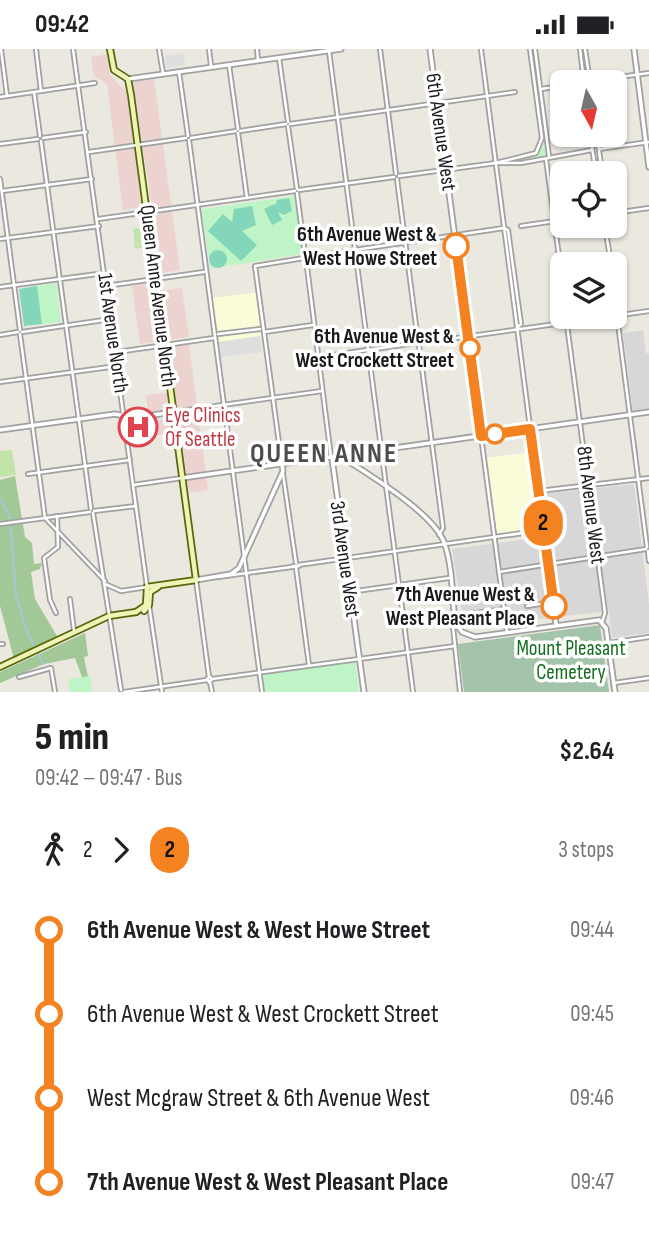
<!DOCTYPE html>
<meta charset="utf-8">
<style>
body{margin:0;font-family:"Sofia Sans Condensed",sans-serif;background:#f2f2f2;color:#202124;height:100vh;display:flex;flex-direction:column;font-size:26px;white-space:nowrap}
*{box-sizing:border-box;margin:0}
p{font-size:23px;color:#757577}
.icon{flex:none;width:38px;height:38px;fill:none;stroke:currentColor;stroke-width:2;stroke-linecap:round;stroke-linejoin:round}
.map{position:relative;height:643px;overflow:hidden}
.details{display:flex;flex-direction:column;background:#fff;flex:1}
.details>*{flex:none}
.badge{padding:0 14px;border-radius:23px;font-size:24px;line-height:46px}
.needle{width:46px;rotate:172deg}
.fabs{position:absolute;left:550px;top:21px;display:grid;gap:14px}
.fabs a{display:grid;place-items:center;width:77px;height:77px;border-radius:10px;background:#fff;box-shadow:0 2px 5px #0004;font-size:35px}
.map>.badge{position:absolute;translate:-50% -50%;box-shadow:0 0 0 4px #fff}
.legs{display:flex;align-items:center;gap:10px;height:77px;padding:0 35px;font-size:23px}
.legs p{margin-inline-start:auto}
.summary{display:flex;align-items:center;justify-content:space-between;height:119px;padding:0 35px}
h1{font-size:38px;font-weight:800;line-height:52px}
ul{padding:0 35px;list-style:none}
li{display:flex;align-items:center;gap:24px;height:84px;font-size:26px}
li i{display:grid;place-items:center;width:10px;height:100%;margin:0 9px;background:currentColor}
li i::after{content:'';width:18px;height:18px;margin:-9px;border:5px solid;border-radius:50%;background:#fff}
li p{margin-inline-start:auto}
li:first-child i{background:linear-gradient(#0000 50%,currentColor 0)}
li:last-child i{background:linear-gradient(currentColor 50%,#0000 0)}
.status{display:flex;justify-content:space-between;align-items:center;height:49px;padding:0 35px;background:#fff;direction:ltr}
.status svg{height:19px;fill:currentColor}
.map>svg:first-child{display:block}
.residential{fill:#d8d7d7}
.commercial{fill:#ecd3d0}
.education{fill:#fafcd9}
.grass{fill:#c2e3a9}
.forest{fill:#a3c898}
.cemetery{fill:#a3c3aa}
.park{fill:#bff4c6}
.pitch{fill:#83d6ba}
.parking{fill:#dedede}
.lines{fill:none;stroke-linecap:round;stroke-linejoin:round}
.stream{stroke:#a3c8d6;stroke-width:2}
.pedestrian-casing{stroke:#a1a1a1;stroke-width:6}
.minor-casing{stroke:#a1a1a1;stroke-width:6}
.tertiary-casing{stroke:#a1a1a1;stroke-width:7}
.secondary-casing{stroke:#58670c;stroke-width:8}
.pedestrian{stroke:#fff;stroke-width:2.5}
.minor{stroke:#fff;stroke-width:2.5}
.tertiary{stroke:#fff;stroke-width:3.5}
.secondary{stroke:#edf4b6;stroke-width:4.5}
.line-1-casing{stroke:#fff;stroke-width:16}
.line-1{stroke:#f58220;stroke-width:10}
.stop-1-dot{fill:#fff;stroke:#f58220;stroke-width:3.5}
.labels{text-anchor:middle;dominant-baseline:central;stroke-width:7;stroke-linejoin:round;paint-order:stroke}
.street-label{font-size:21px;fill:#1a1a1a;stroke:#fff}
.stop-label{font-size:21px;font-weight:bold;fill:#1a1a1a;stroke:#fff;text-anchor:end}
.health-label{font-size:21px;fill:#be3a42;stroke:#fff;text-anchor:start}
.park-label{font-size:21px;fill:#136e1f;stroke:#fff}
.district-label{font-size:28px;font-weight:bold;letter-spacing:2px;fill:#4d4d4d;stroke:#fff}
</style>
<div class="status"><b>09:42</b><svg viewBox="0 0 49 12"><path d="M0 12V9h3v3zM5 12V6h3v6zM10 12V3h3v9zM15 12V0h3v12zM26 1h20v11H26zM47 4h2v5h-2z"/></svg></div>
<div class="map">
<svg width="649" height="643" viewBox="0 0 649 643">
<rect width="100%" height="100%" fill="#ebe8e0"/>
<g class="residential">
<path d="M 643,281 L 646,304 L 649,304 L 649,360 L 633,362 L 623,284 Z"/>
<path d="M 634,435 L 649,555 L 649,584 L 612,589 L 609,562 L 465,579 L 452,500 L 548,487 L 543,445 Z"/>
</g>
<g class="commercial">
<path d="M 108,5 L 110,26 L 127,44 L 143,158 L 123,161 L 107,35 L 94,27 L 91,8 Z"/>
<path d="M 154,30 L 180,221 L 162,224 L 133,35 L 135,32 Z"/>
<path d="M 154,234 L 156,242 L 182,239 L 189,288 L 140,295 L 132,237 Z"/>
<path d="M 189,295 L 208,441 L 189,444 L 168,298 Z"/>
<path d="M 167,344 L 169,361 L 148,363 L 146,346 Z"/>
<path d="M 170,369 L 172,384 L 152,387 L 150,372 Z"/>
<path d="M 354,391 L 355,401 L 335,404 L 334,394 Z"/>
</g>
<g class="education">
<path d="M 257,243 L 263,287 L 218,293 L 212,249 Z"/>
<path d="M 531,403 L 541,479 L 497,485 L 487,409 Z"/>
</g>
<g class="grass">
<path d="M 144,178 L 146,193 L 137,195 L 146,195 L 146,198 L 135,200 L 133,180 Z"/>
<path d="M 12,401 L 16,426 L 0,428 L 0,402 Z"/>
</g>
<g class="forest">
<path d="M 15,427 L 25,488 L 32,494 L 34,515 L 42,514 L 40,520 L 31,523 L 35,550 L 57,587 L 14,610 L 0,557 L 0,431 Z"/>
<path d="M 85,584 L 88,607 L 84,608 L 88,628 L 82,628 L 75,609 L 44,615 L 0,634 L 0,623 Z"/>
</g>
<path class="cemetery" d="M 600,576 L 609,643 L 464,643 L 458,595 Z"/>
<g class="park">
<path d="M 533,0 L 547,105 L 542,109 L 507,114 L 534,107 L 544,95 Z"/>
<path d="M 294,147 L 302,205 L 210,220 L 202,160 Z"/>
<path d="M 56,234 L 61,273 L 24,277 L 19,240 Z"/>
<path d="M 355,611 L 359,643 L 263,643 L 261,625 Z"/>
<path d="M 90,627 L 92,643 L 70,643 L 68,630 Z"/>
</g>
<g class="pitch">
<path d="M 289,149 L 292,162 L 284,166 L 278,163 L 282,171 L 272,176 L 264,160 L 274,155 L 275,157 L 277,151 Z"/>
<path d="M 252,157 L 256,176 L 242,182 L 257,196 L 241,212 L 208,182 L 223,165 L 232,173 L 234,160 Z"/>
<circle cx="218" cy="210" r="9"/>
<path d="M 37,237 L 42,275 L 24,277 L 19,240 Z"/>
</g>
<g class="parking">
<path d="M 184,4 L 185,16 L 166,19 L 165,7 Z"/>
<path d="M 260,287 L 262,303 L 221,308 L 219,293 Z"/>
</g>
<g class="lines">
<path class="stream" d="M 0,449 L 10,468 L 16,546 L 26,580 L 43,615"/>
<defs>
<path id="pedestrian" d="M 218,285 L 260,280"/>
<g id="minor">
<path d="M 1,0 L 7,47"/>
<path d="M 36,0 L 41,42"/>
<path d="M 73,0 L 147,538 L 121,542 L 105,535"/>
<path d="M 159,0 L 163,24"/>
<path d="M 209,0 L 211,17"/>
<path d="M 257,0 L 258,11"/>
<path d="M 380,0 L 396,125"/>
<path d="M 481,0 L 530,378"/>
<path d="M 535,0 L 549,107"/>
<path d="M 580,0 L 584,33"/>
<path d="M 585,0 L 590,33"/>
<path d="M 329,2 L 413,643"/>
<path d="M 279,9 L 288,73"/>
<path d="M 229,16 L 238,80"/>
<path d="M 179,23 L 188,87"/>
<path d="M 590,32 L 649,24"/>
<path d="M 541,40 L 562,37"/>
<path d="M 34,43 L 40,87"/>
<path d="M 0,48 L 95,34"/>
<path d="M 290,75 L 515,43"/>
<path d="M 288,77 L 297,140"/>
<path d="M 240,82 L 286,75"/>
<path d="M 238,84 L 247,149"/>
<path d="M 590,86 L 596,124"/>
<path d="M 597,86 L 602,124"/>
<path d="M 43,89 L 86,83"/>
<path d="M 191,89 L 236,82"/>
<path d="M 189,91 L 262,643"/>
<path d="M 41,92 L 91,460"/>
<path d="M 0,95 L 38,90"/>
<path d="M 599,100 L 649,93"/>
<path d="M 89,103 L 186,89"/>
<path d="M 546,110 L 562,230"/>
<path d="M 496,114 L 521,114 L 592,101"/>
<path d="M 399,127 L 496,114 L 536,104 L 542,89 L 530,0"/>
<path d="M 0,130 L 20,281"/>
<path d="M 397,130 L 418,292"/>
<path d="M 299,141 L 394,128"/>
<path d="M 2,142 L 92,130"/>
<path d="M 297,144 L 305,206"/>
<path d="M 614,164 L 649,159"/>
<path d="M 98,170 L 295,142"/>
<path d="M 521,177 L 562,171"/>
<path d="M 605,177 L 611,215"/>
<path d="M 504,179 L 508,181 L 521,275 L 517,279"/>
<path d="M 0,190 L 99,177"/>
<path d="M 307,208 L 504,179"/>
<path d="M 306,210 L 331,408"/>
<path d="M 106,237 L 204,223"/>
<path d="M 0,238 L 105,224"/>
<path d="M 614,244 L 647,498"/>
<path d="M 614,267 L 649,262"/>
<path d="M 566,268 L 605,564 L 602,573"/>
<path d="M 22,283 L 111,270"/>
<path d="M 264,283 L 313,276"/>
<path d="M 20,285 L 45,469"/>
<path d="M 0,286 L 18,283"/>
<path d="M 421,294 L 605,268"/>
<path d="M 419,296 L 443,479 L 439,486"/>
<path d="M 117,303 L 214,289"/>
<path d="M 319,308 L 416,294"/>
<path d="M 0,333 L 117,317"/>
<path d="M 173,363 L 322,342"/>
<path d="M 481,387 L 507,583"/>
<path d="M 282,416 L 255,217 L 304,209"/>
<path d="M 28,425 L 130,411"/>
<path d="M 283,425 L 296,514"/>
<path d="M 133,436 L 182,429"/>
<path d="M 539,442 L 649,429"/>
<path d="M 94,462 L 136,457"/>
<path d="M 93,464 L 121,641"/>
<path d="M 45,469 L 105,532"/>
<path d="M 0,475 L 90,463"/>
<path d="M 648,502 L 649,512"/>
<path d="M 298,516 L 544,481"/>
<path d="M 296,519 L 309,616"/>
<path d="M 499,523 L 646,500"/>
<path d="M 218,528 L 299,517 L 293,517"/>
<path d="M 196,531 L 209,628"/>
<path d="M 349,543 L 449,529"/>
<path d="M 70,550 L 74,582"/>
<path d="M 149,556 L 162,643"/>
<path d="M 527,557 L 553,553"/>
<path d="M 56,564 L 50,551 L 44,509 L 58,498 L 57,467"/>
<path d="M 476,564 L 504,560"/>
<path d="M 455,573 L 453,578 L 460,643"/>
<path d="M 609,594 L 649,588"/>
<path d="M 0,595 L 3,595"/>
<path d="M 19,628 L 51,619 L 55,643"/>
<path d="M 210,628 L 212,630 L 209,633 L 207,630 Z"/>
<path d="M 212,630 L 455,597"/>
<path d="M 210,633 L 212,643"/>
<path d="M 614,634 L 649,629"/>
<path d="M 124,643 L 207,631"/>
</g>
<g id="tertiary">
<path d="M 430,0 L 481,386"/>
<path d="M 634,0 L 649,118"/>
<path d="M 128,30 L 341,0"/>
<path d="M 530,380 L 556,575"/>
<path d="M 0,381 L 115,365 L 133,369 L 173,363"/>
<path d="M 342,408 C 369,426 436,465 445,496 C 453,520 452,549 455,573 L 462,583 L 475,588 L 599,571 L 606,579 L 615,643"/>
<path d="M 332,409 L 364,643"/>
<path d="M 182,429 L 649,363"/>
<path d="M 196,531 L 231,525 L 239,519 L 283,422 L 282,416"/>
</g>
<g id="secondary">
<path d="M 110,0 L 114,21 L 128,30 L 131,46 L 196,531 L 147,538 L 146,556 L 136,563"/>
<path d="M 144,562 L 149,556 L 150,543 L 158,538"/>
<path d="M 0,618 L 109,567 L 136,563"/>
</g>
</defs>
<use href="#pedestrian" class="pedestrian-casing"/>
<use href="#minor" class="minor-casing"/>
<use href="#tertiary" class="tertiary-casing"/>
<use href="#secondary" class="secondary-casing"/>
<use href="#pedestrian" class="pedestrian"/>
<use href="#minor" class="minor"/>
<use href="#tertiary" class="tertiary"/>
<use href="#secondary" class="secondary"/>
</g>
<g class="lines">
<defs>
<path id="line-1" d="M 456,197 L 481,387 L 530,380 L 554,557"/>
</defs>
<use href="#line-1" class="line-1-casing"/>
<use href="#line-1" class="line-1"/>
</g>
<defs>
<symbol id="hospital-ring" viewBox="-11 -11 22 22"><circle r="9.5" fill="#fff" stroke="#e0444e" stroke-width="1.5"/><path d="M-5-5h3v3.5h4V-5h3V5h-3V1.5h-4V5h-3Z" fill="#e0444e"/></symbol>
</defs>
<g fill-rule="evenodd">
<use href="#hospital-ring" x="116" y="356" width="44" height="44"/>
</g>
<g class="stop-1-dot">
<circle cx="456" cy="197" r="12"/>
<circle cx="470" cy="299" r="9"/>
<circle cx="495" cy="385" r="9"/>
<circle cx="554" cy="557" r="12"/>
</g>
<g class="labels">
<g class="street-label">
<text transform="translate(441 83) rotate(82)">6th Avenue West</text>
<text transform="translate(158 247) rotate(83)">Queen Anne Avenue North</text>
<text transform="translate(113 284) rotate(82)">1st Avenue North</text>
<text transform="translate(591 456) rotate(83)">8th Avenue West</text>
<text transform="translate(345 510) rotate(82)">3rd Avenue West</text>
</g>
<g class="stop-label">
<text x="437" y="185">6th Avenue West &amp;<tspan x="437" dy="24">West Howe Street</tspan></text>
<text x="454" y="287">6th Avenue West &amp;<tspan x="454" dy="24">West Crockett Street</tspan></text>
<text x="535" y="545">7th Avenue West &amp;<tspan x="535" dy="24">West Pleasant Place</tspan></text>
</g>
<g class="health-label">
<text x="165" y="366">Eye Clinics<tspan x="165" dy="24">Of Seattle</tspan></text>
</g>
<g class="park-label">
<text x="571" y="599">Mount Pleasant<tspan x="571" dy="24">Cemetery</tspan></text>
</g>
<g class="district-label">
<text x="324" y="404">QUEEN ANNE</text>
</g>
</g>
</svg>
<div class="fabs">
<a><svg class="needle" viewBox="-14 -14 28 28"><path d="M0-13l5 13h-10z" fill="#e53935"/><path d="M0 13l5-13h-10z" fill="#757577"/></svg></a>
<a><svg class="icon" aria-label="locate" viewBox="0 0 24 24"><circle cx="12" cy="12" r="6"/><path d="M12 2v4M12 18v4M2 12h4M18 12h4"/></svg></a>
<a><svg class="icon" aria-label="layers" viewBox="0 0 24 24"><path d="M12 4l9 5-9 5-9-5zM3 14l9 5 9-5"/></svg></a>
</div>
<b class="badge" style="left:543px;top:474px;background:#f58220;color:#111">2</b>
</div>
<section class="details">
<div class="summary"><div><h1>5 min</h1><p>09:42 – 09:47 · Bus</p></div><b>$2.64</b></div>
<div class="legs"><svg class="icon" aria-label="walk" viewBox="0 0 24 24"><circle cx="13" cy="4" r="2"/><path d="M13 8l-2 6 4 7M11 14l-3 7M7 12l3-4h3l4 4"/></svg>2<svg class="icon" aria-label="forward" viewBox="0 0 24 24"><path d="M9 5l7 7-7 7"/></svg><b class="badge" style="background:#f58220;color:#111">2</b><p>3 stops</p></div>
<ul>
<li><i style="color:#f58220"></i><b>6th Avenue West &amp; West Howe Street</b><p>09:44</p></li>
<li><i style="color:#f58220"></i><span>6th Avenue West &amp; West Crockett Street</span><p>09:45</p></li>
<li><i style="color:#f58220"></i><span>West Mcgraw Street &amp; 6th Avenue West</span><p>09:46</p></li>
<li><i style="color:#f58220"></i><b>7th Avenue West &amp; West Pleasant Place</b><p>09:47</p></li>
</ul>
</section>
